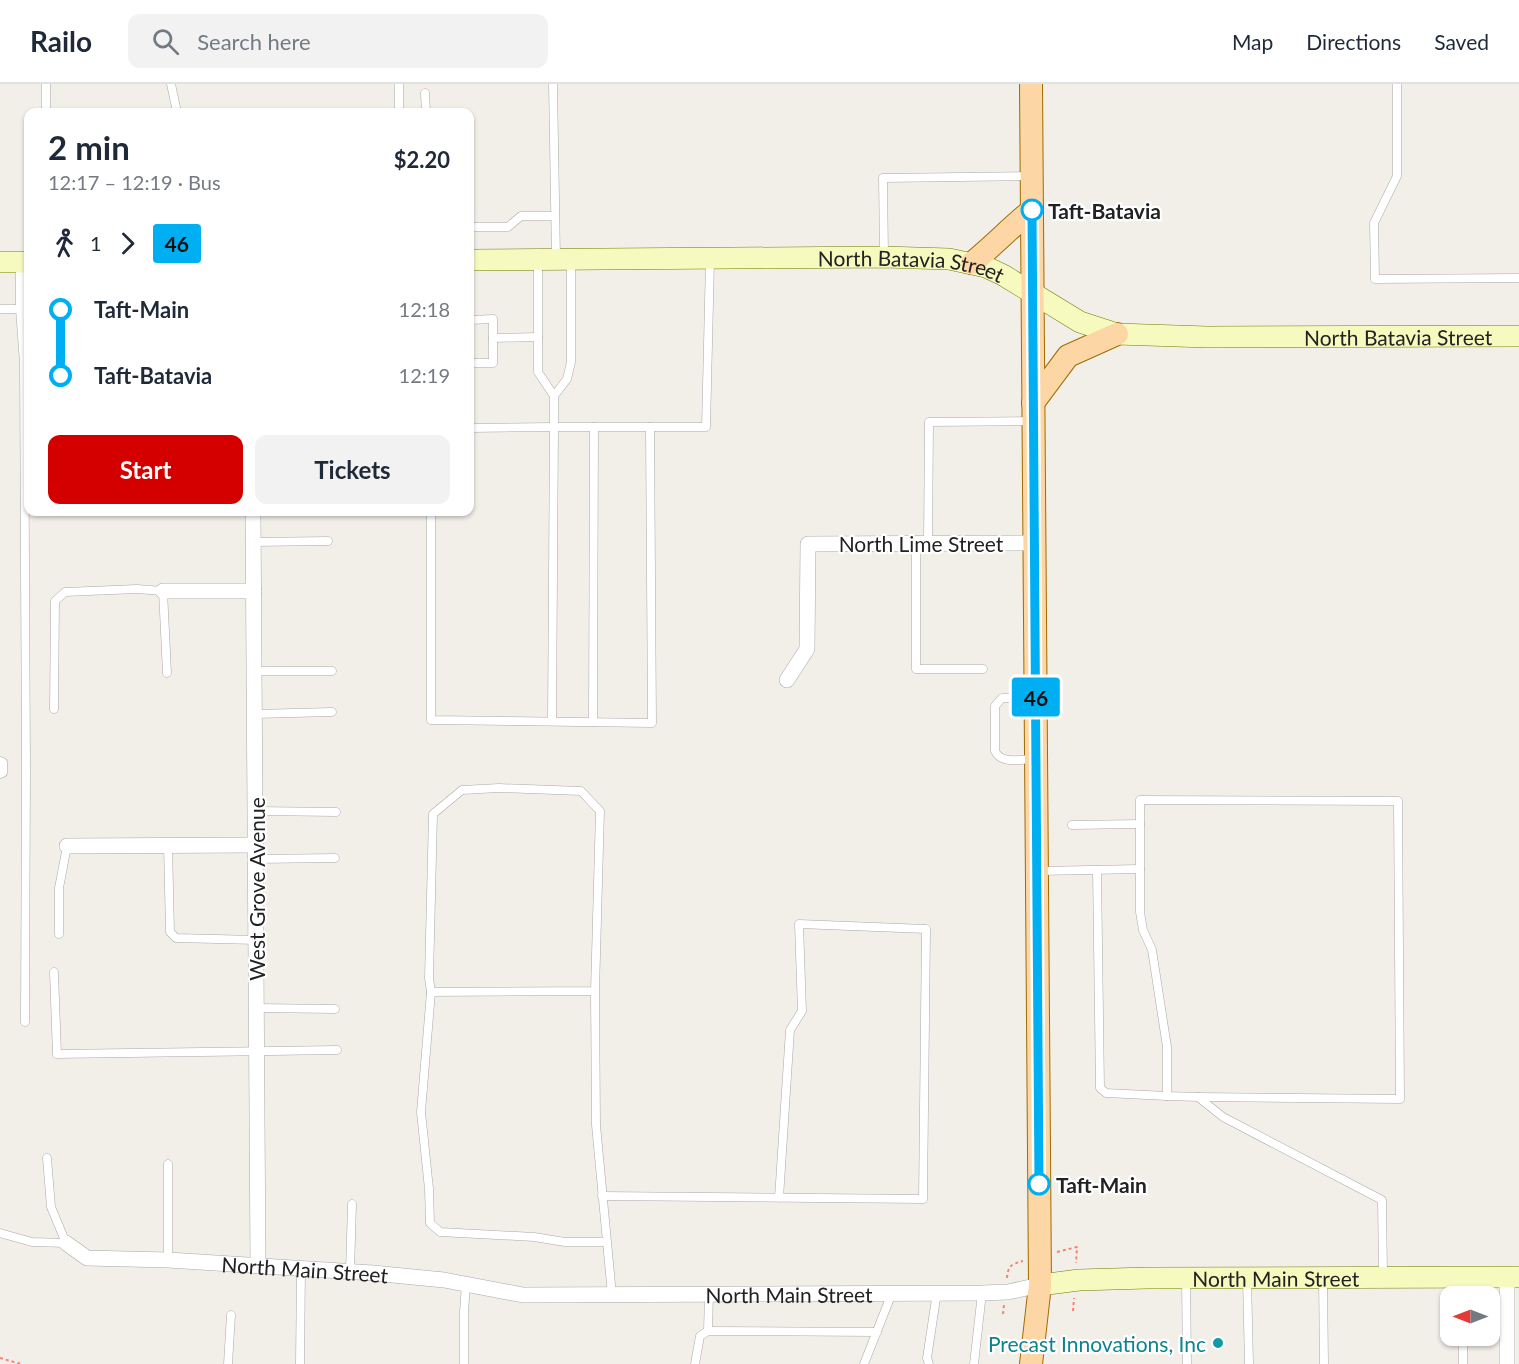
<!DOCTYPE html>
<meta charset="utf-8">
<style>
body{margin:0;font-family:Lato,sans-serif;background:#f2f2f3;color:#1f2937;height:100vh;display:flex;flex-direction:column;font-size:22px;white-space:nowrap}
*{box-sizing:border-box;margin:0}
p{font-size:20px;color:#747a83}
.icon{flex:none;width:33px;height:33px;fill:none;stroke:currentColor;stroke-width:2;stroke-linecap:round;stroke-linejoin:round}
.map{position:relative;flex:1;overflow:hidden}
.drawer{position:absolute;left:24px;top:24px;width:450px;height:408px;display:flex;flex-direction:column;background:#fff;border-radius:12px;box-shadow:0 2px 4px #0004}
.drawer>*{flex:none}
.badge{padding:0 12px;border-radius:4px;font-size:21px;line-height:39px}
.needle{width:39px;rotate:270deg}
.buttons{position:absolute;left:1440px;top:1202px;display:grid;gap:12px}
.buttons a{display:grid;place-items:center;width:60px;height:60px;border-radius:12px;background:#fff;box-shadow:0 2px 4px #0004;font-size:30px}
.map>.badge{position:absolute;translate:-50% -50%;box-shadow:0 0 0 3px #fff}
.legs{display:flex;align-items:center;gap:9px;height:66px;padding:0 24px;font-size:20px}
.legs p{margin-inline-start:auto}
.summary{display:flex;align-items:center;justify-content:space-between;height:102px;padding:0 24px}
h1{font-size:33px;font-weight:700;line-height:45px}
.primary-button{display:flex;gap:12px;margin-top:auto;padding:12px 24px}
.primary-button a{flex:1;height:69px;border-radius:12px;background:#d40000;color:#fff;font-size:24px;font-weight:700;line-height:69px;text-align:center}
.primary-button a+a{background:#f2f2f3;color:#1f2937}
ul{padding:0 24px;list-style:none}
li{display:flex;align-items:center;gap:21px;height:66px;font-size:22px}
li i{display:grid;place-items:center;width:9px;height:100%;margin:0 8px;background:currentColor}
li i::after{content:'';width:15px;height:15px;margin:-8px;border:4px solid;border-radius:50%;background:#fff}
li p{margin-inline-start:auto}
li:first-child i{background:linear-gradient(#0000 50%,currentColor 0)}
li:last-child i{background:linear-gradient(currentColor 50%,#0000 0)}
header{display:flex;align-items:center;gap:36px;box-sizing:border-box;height:84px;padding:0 30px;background:#fff;border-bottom:2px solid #e0e1e3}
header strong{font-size:28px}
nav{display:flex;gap:33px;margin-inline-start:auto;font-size:21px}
.search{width:420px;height:54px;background:#f2f2f3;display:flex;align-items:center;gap:15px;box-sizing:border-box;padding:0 21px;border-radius:12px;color:#747a83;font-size:22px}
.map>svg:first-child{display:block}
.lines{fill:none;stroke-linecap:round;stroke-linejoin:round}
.lane-casing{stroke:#a9a9a9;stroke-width:9}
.street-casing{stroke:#a9a9a9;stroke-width:16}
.secondary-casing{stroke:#707d05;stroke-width:22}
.primary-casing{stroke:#a06b00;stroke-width:24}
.path{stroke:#fa8072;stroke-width:2;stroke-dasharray:3 3;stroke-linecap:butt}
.lane{stroke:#fff;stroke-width:8}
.street{stroke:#fff;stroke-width:15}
.secondary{stroke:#f7fabf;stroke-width:21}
.primary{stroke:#fcd6a4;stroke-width:22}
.line-1-casing{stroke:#fff;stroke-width:14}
.line-1{stroke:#00aff2;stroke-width:9}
.stop-1-dot{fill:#fff;stroke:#00aff2;stroke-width:3}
.culture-dot{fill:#0f9aa8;stroke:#fff;stroke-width:2}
.labels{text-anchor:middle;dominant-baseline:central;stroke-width:4.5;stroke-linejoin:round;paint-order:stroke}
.stop-label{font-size:21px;font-weight:bold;fill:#222;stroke:#fff;text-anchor:start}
.street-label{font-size:21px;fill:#222;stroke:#fff}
.culture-label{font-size:21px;fill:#0d838f;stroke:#fff;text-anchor:end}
</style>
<header>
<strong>Railo</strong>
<div class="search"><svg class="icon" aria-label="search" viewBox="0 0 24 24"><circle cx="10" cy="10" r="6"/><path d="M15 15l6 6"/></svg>Search here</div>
<nav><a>Map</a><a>Directions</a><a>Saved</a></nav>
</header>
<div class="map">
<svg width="1519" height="1280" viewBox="0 0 1519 1280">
<rect width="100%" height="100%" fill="#f2efe9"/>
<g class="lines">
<defs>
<g id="lane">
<path d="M 46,0 L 46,28"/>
<path d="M 171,0 L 177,28"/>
<path d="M 399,0 L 399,28"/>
<path d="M 553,0 L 556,174"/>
<path d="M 1397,0 L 1397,92 L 1374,139 L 1375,195 L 1519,194"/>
<path d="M 425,9 L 426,28"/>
<path d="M 470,143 L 508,143 L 521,132 L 555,132"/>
<path d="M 884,171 L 883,94 L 1030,92"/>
<path d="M 538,177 L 538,288 L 554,312 L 567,295 L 571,278 L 571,176"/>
<path d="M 20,179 L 20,225 L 24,279 L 26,684 L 25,938"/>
<path d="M 0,225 L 20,225"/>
<path d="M 470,236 L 493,235 L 493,279 L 470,279"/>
<path d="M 493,254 L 538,253"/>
<path d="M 554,312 L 554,343 L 706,343 L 710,177"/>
<path d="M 470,344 L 554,343 L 552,637"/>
<path d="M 431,428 L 431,636 L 652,639 L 650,343"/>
<path d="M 254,458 L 328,457"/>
<path d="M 916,460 L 916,585 L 983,585"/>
<path d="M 928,460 L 929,338 L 1032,337"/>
<path d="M 256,587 L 332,587"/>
<path d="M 1034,614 L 1002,614 L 995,622 L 995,667 C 1001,681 1022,675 1035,675"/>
<path d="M 54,625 L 55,517 L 65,508 L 137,505 L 163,507 L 167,589"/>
<path d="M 255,630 L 332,628"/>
<path d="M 593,638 L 594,343"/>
<path d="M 0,677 L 3,678 L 3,689 L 0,690"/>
<path d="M 256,727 L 336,728"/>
<path d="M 1072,741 L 1140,740"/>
<path d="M 168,761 L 170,848 L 176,854 L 257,856"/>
<path d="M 256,775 L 335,774"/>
<path d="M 1140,785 L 1140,716 L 1398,717 L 1400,1015 L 1198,1013"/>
<path d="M 1097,786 L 1100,1004 L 1106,1009 L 1167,1012"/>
<path d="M 1039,787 L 1140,785 L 1140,828 L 1143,846 L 1152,866 L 1167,963 L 1167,1012 L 1198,1013 L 1223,1033 L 1382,1116 L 1383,1192"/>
<path d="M 59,850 L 59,804 L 67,762"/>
<path d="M 54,888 L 57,970 L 337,966"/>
<path d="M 595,907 L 600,727 L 581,707 L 499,704 L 462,706 L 433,730 L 429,894 L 431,908 L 595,907 L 596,1041 L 612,1211"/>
<path d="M 431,908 L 421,1028 L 429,1105 L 430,1139 L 440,1148 L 534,1153 L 565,1158 L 606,1158"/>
<path d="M 257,924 L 335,925"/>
<path d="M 168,1080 L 168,1176"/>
<path d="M 602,1112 L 923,1115 L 926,845 L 799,840 L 802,927 L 790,946 L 779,1114"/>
<path d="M 0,1149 L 32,1158 L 66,1159 L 51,1123 L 47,1074"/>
<path d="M 350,1187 L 352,1120"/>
<path d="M 1186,1195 L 1187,1280"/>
<path d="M 1247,1195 L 1249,1280"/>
<path d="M 1323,1195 L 1324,1280"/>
<path d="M 708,1247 L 709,1210"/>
<path d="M 1463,1252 L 1463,1280"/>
<path d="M 228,1280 L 231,1231"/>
<path d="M 300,1280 L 301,1185"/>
<path d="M 464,1280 L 464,1228 L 466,1200"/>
<path d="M 695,1280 L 700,1252 L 708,1247 L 877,1248"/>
<path d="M 864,1280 L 892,1209"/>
<path d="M 929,1280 L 927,1274 L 937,1208"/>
<path d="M 974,1280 L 982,1209"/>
</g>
<g id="street">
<path d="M 253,428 L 258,1182"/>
<path d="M 163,507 L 254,507"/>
<path d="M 787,596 L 807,565 L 808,460 L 1035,459"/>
<path d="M 67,762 L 256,761"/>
<path id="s1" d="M 66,1159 L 87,1174 L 168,1176 L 373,1189 L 444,1196 L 523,1211 L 982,1209 L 1008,1208 L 1040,1201"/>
<path d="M 1507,1194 L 1507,1280"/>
</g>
<g id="secondary">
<path id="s2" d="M 470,176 L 884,173 L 949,175 L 986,183 L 1003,191 L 1080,238 L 1117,250 L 1207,253 L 1519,252"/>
<path d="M 0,178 L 28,178"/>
<path id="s3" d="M 1040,1201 L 1079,1196 L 1147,1194 L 1519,1193"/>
</g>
<g id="primary">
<path d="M 972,179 C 993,162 1011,143 1032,126"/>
<path d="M 1033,319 L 1068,272 L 1117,250"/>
<path d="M 1031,1280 L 1040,1201 L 1031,0"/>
</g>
</defs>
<use href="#lane" class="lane-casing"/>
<use href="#street" class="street-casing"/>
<use href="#secondary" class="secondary-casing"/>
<use href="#primary" class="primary-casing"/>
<g class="path">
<path d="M 1057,1168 L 1077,1163 L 1076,1179"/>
<path d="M 1007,1194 C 1008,1182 1011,1180 1023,1177"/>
<path d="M 1073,1227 L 1074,1214"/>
<path d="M 1003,1230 L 1004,1221"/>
<path d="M 0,1274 L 21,1280"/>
</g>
<use href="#lane" class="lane"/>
<use href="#street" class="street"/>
<use href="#secondary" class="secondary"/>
<use href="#primary" class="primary"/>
</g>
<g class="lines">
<defs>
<path id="line-1" d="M 1032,126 L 1039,1100"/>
</defs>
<use href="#line-1" class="line-1-casing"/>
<use href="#line-1" class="line-1"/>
</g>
<g class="stop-1-dot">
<circle cx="1032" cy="126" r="10"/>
<circle cx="1039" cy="1100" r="10"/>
</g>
<circle class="culture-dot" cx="1218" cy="1259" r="6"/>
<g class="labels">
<g class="stop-label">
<text x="1048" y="126">Taft-Batavia</text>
<text x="1056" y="1100">Taft-Main</text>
</g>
<g class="street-label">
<text stroke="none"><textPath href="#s2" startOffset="442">North Batavia Street</textPath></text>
<text stroke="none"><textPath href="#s2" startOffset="946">North Batavia Street</textPath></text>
<text x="921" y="459">North Lime Street</text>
<text transform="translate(256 805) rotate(-90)">West Grove Avenue</text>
<text stroke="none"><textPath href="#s1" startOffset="244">North Main Street</textPath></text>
<text stroke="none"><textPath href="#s3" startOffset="236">North Main Street</textPath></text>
<text stroke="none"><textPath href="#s1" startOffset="730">North Main Street</textPath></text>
</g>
<g class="culture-label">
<text x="1206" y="1259">Precast Innovations, Inc</text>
</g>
</g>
</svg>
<div class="buttons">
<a><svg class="needle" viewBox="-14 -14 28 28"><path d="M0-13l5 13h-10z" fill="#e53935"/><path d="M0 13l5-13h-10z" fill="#747a83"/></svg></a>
</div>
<b class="badge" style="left:1036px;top:613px;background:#00aff2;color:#111">46</b>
<section class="drawer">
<div class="summary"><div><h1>2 min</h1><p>12:17 – 12:19 · Bus</p></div><b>$2.20</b></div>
<div class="legs"><svg class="icon" aria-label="walk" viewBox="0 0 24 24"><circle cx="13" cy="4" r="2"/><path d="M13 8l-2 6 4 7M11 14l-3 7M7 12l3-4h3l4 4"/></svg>1<svg class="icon" aria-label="forward" viewBox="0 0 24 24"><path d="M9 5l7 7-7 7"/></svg><b class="badge" style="background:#00aff2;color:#111">46</b></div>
<ul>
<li><i style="color:#00aff2"></i><b>Taft-Main</b><p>12:18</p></li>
<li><i style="color:#00aff2"></i><b>Taft-Batavia</b><p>12:19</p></li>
</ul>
<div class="primary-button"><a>Start</a><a>Tickets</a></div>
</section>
</div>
